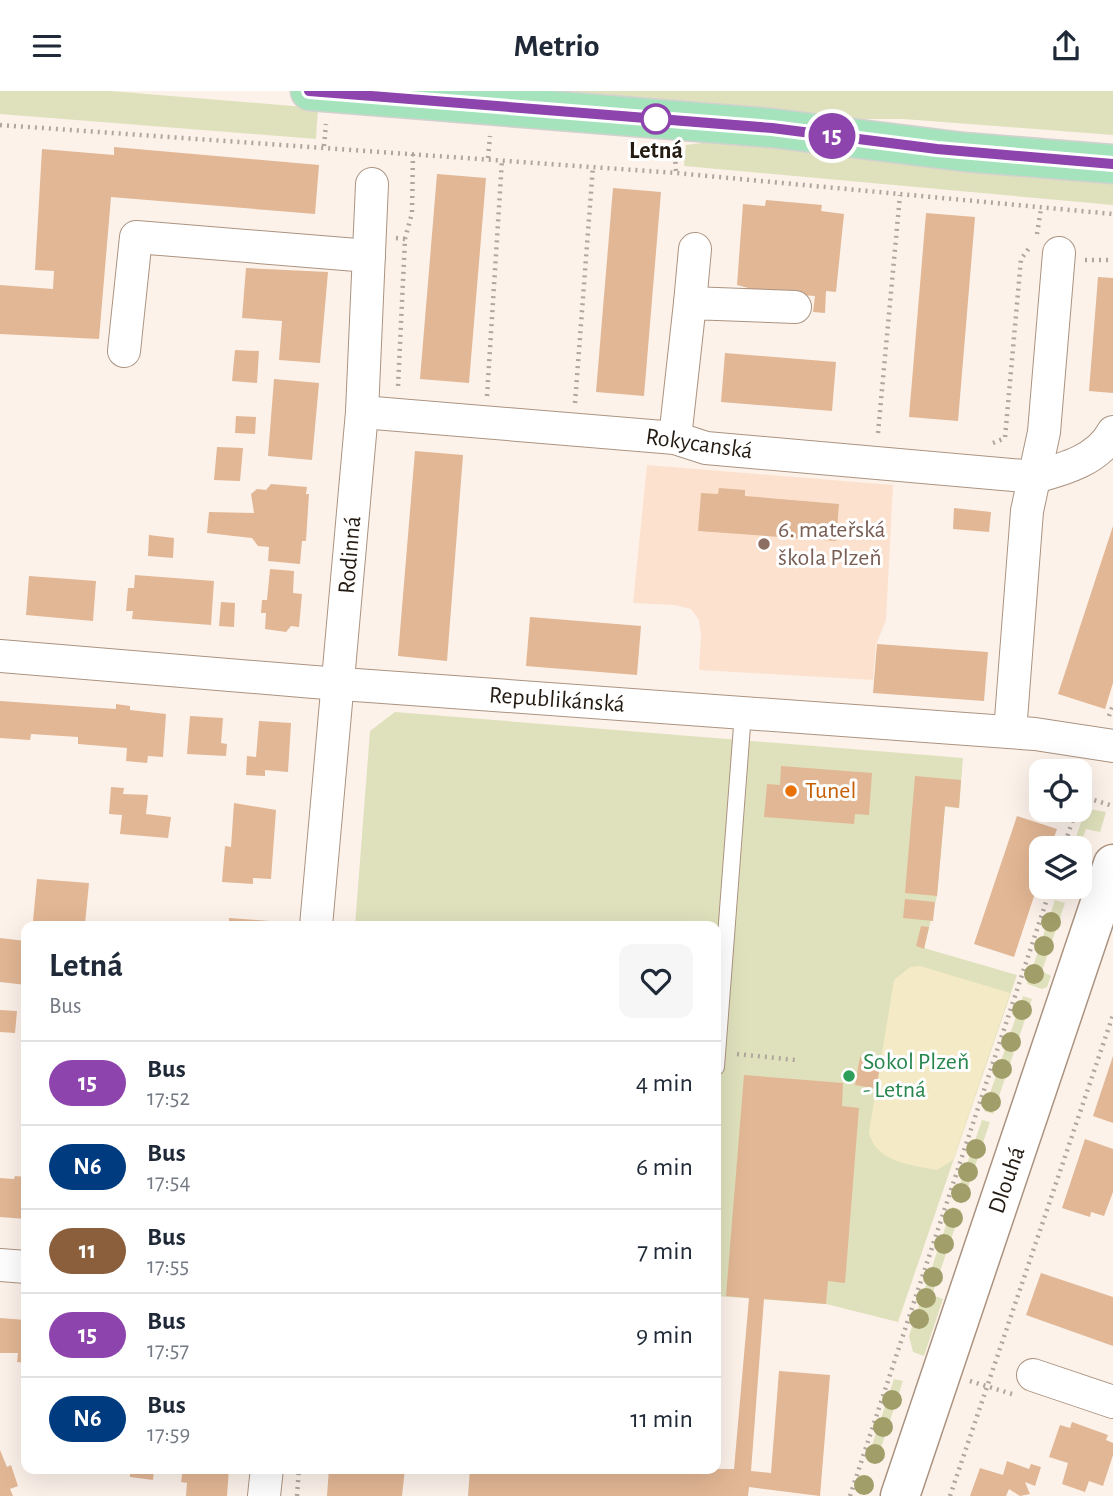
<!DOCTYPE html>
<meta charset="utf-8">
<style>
body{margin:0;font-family:"Alegreya Sans",sans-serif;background:#f6f6f7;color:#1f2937;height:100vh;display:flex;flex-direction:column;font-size:26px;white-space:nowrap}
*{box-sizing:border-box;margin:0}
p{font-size:23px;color:#747a83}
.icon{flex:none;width:38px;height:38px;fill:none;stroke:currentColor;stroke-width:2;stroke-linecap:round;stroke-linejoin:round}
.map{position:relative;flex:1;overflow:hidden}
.drawer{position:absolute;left:21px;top:830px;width:700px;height:553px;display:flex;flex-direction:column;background:#fff;border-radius:14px;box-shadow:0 7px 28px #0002}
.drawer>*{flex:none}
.badge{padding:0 14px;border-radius:23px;font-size:24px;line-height:46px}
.tools{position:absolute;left:1029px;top:668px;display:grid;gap:14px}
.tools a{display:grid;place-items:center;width:63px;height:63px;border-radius:14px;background:#fff;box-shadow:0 7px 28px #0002;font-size:35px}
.map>.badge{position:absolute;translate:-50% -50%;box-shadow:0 0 0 4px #fff}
.round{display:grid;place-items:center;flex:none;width:74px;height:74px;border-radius:14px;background:#f6f6f7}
.overview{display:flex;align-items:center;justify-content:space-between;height:119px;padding:0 28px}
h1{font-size:33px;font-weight:600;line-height:52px}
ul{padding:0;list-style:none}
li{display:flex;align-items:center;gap:21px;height:84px;padding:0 28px;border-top:2px solid #e0e1e3}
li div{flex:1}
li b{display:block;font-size:26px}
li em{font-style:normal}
li .badge{min-width:77px;font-weight:700;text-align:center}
header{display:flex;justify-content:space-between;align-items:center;height:91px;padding:0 28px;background:#fff;font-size:32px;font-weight:600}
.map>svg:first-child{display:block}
.built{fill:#fce2ce}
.green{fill:#dfe1bc}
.sand{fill:#f4eac5}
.building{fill:#e2b795}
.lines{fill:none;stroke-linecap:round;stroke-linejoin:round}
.lane-casing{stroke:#ab9380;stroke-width:18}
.street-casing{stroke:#ab9380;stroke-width:34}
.secondary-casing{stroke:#ab9380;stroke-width:41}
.primary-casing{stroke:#d3d1d0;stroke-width:41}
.path{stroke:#b0a69e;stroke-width:4.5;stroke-dasharray:2 5;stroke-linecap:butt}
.lane{stroke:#fff;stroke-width:16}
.street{stroke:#fff;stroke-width:32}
.secondary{stroke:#fff;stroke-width:38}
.primary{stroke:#a4e3bc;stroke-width:38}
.tree{fill:#a29e69}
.line-casing{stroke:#fff;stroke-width:16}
.line{stroke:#8e44ad;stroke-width:10}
.stop-dot{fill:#fff;stroke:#8e44ad;stroke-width:3.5}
.education-dot{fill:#8d6e63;stroke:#fff;stroke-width:2.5}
.food-dot{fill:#e8710a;stroke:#fff;stroke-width:2.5}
.leisure-dot{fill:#2e9e5b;stroke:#fff;stroke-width:2.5}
.labels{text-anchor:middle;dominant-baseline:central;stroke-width:6;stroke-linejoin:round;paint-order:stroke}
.stop-label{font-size:24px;font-weight:bold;fill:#241b13;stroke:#fff}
.street-label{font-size:24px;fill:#241b13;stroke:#fff}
.education-label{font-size:24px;fill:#785e54;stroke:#fff;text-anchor:start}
.food-label{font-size:24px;fill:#c56008;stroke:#fff;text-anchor:start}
.leisure-label{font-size:24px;fill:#27864d;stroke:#fff;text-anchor:start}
</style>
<header><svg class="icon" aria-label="menu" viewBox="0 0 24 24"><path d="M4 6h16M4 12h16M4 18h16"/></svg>Metrio<svg class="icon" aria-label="share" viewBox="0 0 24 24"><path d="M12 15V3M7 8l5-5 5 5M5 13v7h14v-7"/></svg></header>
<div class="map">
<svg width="1113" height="1405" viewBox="0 0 1113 1405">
<rect width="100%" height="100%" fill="#fcf2ea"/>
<path class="built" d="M 647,374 L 893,394 L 886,529 L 876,554 L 873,589 L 699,579 L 701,544 L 699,529 L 691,518 L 674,514 L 633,512 Z"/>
<g class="green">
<path d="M 0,0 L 111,0 L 318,17 L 316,48 L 0,23 Z"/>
<path d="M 548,0 L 1113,0 L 1113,44 L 903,28 L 823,28 Z"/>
<path d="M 725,49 L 1113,87 L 1113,114 L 684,75 L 686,54 Z"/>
<path d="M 395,621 L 963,667 L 959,717 L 945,716 L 937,805 L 924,857 L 1017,884 L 898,1231 L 826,1213 L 716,1205 L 716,835 L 355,835 L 370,640 Z"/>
<path d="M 1089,718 L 1106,721 L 1100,741 L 1086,738 L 1079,758 L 1072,758 L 1084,722 Z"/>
<path d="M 1055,809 L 1065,812 L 1042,880 L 1051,885 L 1047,896 L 1042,898 L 1027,893 Z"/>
<path d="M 1023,905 L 1032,908 L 993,1023 L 984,1020 Z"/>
<path d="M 982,1029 L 990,1031 L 963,1111 L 955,1108 Z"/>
<path d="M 952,1116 L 961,1119 L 932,1204 L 943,1208 L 924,1265 L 913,1261 L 909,1245 Z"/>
<path d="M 894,1288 L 903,1290 L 876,1372 L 867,1369 Z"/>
</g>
<path class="sand" d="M 920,875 L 1010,902 L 953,1069 L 937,1079 C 911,1074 875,1071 869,1041 L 894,889 L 910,876 Z"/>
<g class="building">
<path d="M 114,56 L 319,74 L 315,123 L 111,106 L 99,248 L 0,243 L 0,194 L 53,198 L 54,180 L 35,179 L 42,58 L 114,64 Z"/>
<path d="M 437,83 L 486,87 L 469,292 L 420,288 Z"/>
<path d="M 613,97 L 661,101 L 644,305 L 596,301 Z"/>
<path d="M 766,109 L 822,114 L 821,120 L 844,123 L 836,201 L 826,200 L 825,222 L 813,221 L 815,205 L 758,201 L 747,209 L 748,197 L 737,194 L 743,113 L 765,115 Z"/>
<path d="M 926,122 L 975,126 L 958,330 L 909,326 Z"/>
<path d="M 246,177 L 328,181 L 320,272 L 279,269 L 282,230 L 242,227 Z"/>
<path d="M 1098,186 L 1113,187 L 1113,302 L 1089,300 Z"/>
<path d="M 235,259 L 259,260 L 257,292 L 232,290 Z"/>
<path d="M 725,262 L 836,271 L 832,320 L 721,311 Z"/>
<path d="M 274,288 L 319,292 L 312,369 L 268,365 Z"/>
<path d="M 236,325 L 256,326 L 255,343 L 235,342 Z"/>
<path d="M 217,356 L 243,357 L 240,390 L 214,389 Z"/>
<path d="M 415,360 L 463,364 L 447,570 L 398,565 Z"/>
<path d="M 271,393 L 307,396 L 306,403 L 309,403 L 306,450 L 302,450 L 300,473 L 268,470 L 269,456 L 258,455 L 252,447 L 207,442 L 209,421 L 254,422 L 251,403 L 257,398 L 266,399 Z"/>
<path d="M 719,397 L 745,399 L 745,405 L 839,413 L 836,450 L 698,440 L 701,402 L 718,403 Z"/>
<path d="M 954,417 L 991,421 L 989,441 L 953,438 Z"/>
<path d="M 1113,435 L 1113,592 L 1105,618 L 1058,603 Z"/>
<path d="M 149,444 L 174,447 L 173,467 L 148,465 Z"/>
<path d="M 270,478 L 294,480 L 293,502 L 302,503 L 299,536 L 291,535 L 286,541 L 265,538 L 266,522 L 261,522 L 262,509 L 267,509 Z"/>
<path d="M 135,484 L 214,490 L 211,534 L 132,528 L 133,520 L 126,520 L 128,497 L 134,497 Z"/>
<path d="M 29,485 L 96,490 L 93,530 L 26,524 Z"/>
<path d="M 221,511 L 235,512 L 234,536 L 219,535 Z"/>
<path d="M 530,526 L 641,535 L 637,584 L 526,575 Z"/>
<path d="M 877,553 L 988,561 L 984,610 L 873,602 Z"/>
<path d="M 0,610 L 116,618 L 116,613 L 130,615 L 130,619 L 166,623 L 163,666 L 148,665 L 147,672 L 126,670 L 127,657 L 78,653 L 78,646 L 31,643 L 30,649 L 0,647 Z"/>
<path d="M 190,625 L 223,627 L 221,652 L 227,653 L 226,665 L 187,663 Z"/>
<path d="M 259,630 L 291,632 L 288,681 L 265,679 L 265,685 L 246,684 L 247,665 L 256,666 Z"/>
<path d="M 781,675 L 872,682 L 869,724 L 855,723 L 854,733 L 764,726 L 767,693 L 780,694 Z"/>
<path d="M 915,685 L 961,689 L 959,717 L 945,715 L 937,805 L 905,802 Z"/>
<path d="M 111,696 L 124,697 L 123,703 L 148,704 L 146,723 L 171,726 L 168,747 L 120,743 L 122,724 L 109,723 Z"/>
<path d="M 234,712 L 276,719 L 271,788 L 253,787 L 253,793 L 222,791 L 225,755 L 231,756 Z"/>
<path d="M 1017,725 L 1057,738 L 1050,758 L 1041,758 L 1041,784 L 1014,866 L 974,853 Z"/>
<path d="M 37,788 L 89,792 L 85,833 L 33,830 Z"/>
<path d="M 905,808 L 935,811 L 933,830 L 903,827 Z"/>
<path d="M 229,827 L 270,830 L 269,835 L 229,835 Z"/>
<path d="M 921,835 L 929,836 L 924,858 L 916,855 Z"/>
<path d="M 0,847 L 26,850 L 26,894 L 0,891 Z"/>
<path d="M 0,919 L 17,920 L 15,942 L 0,941 Z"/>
<path d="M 1113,965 L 1113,1032 L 1093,1025 Z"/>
<path d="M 860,966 L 881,970 L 876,998 L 855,994 Z"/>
<path d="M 744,984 L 843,992 L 842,1015 L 859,1017 L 845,1192 L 828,1190 L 826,1213 L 764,1208 L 751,1380 L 771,1382 L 779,1280 L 830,1284 L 820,1405 L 749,1396 L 748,1405 L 468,1405 L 470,1377 L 734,1378 L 749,1207 L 726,1205 Z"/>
<path d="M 1085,1048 L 1113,1058 L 1113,1101 L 1104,1125 L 1091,1121 L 1090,1126 L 1062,1117 Z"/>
<path d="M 15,1085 L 26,1086 L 26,1128 L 0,1126 L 0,1087 L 14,1088 Z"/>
<path d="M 1041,1182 L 1113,1206 L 1113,1255 L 1026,1224 Z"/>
<path d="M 0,1227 L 26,1229 L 26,1272 L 17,1271 L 18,1262 L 0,1262 Z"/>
<path d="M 1072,1331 L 1108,1344 L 1106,1349 L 1113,1352 L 1113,1364 L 1103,1395 L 1089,1390 L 1085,1401 L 1062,1393 L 1068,1372 L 1049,1366 L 1060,1334 L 1070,1337 Z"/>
<path d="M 0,1359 L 7,1376 L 11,1374 L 18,1395 L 10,1398 L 13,1405 L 0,1405 Z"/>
<path d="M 1007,1370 L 1029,1378 L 1031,1373 L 1041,1376 L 1035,1395 L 1025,1391 L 1030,1403 L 1020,1405 L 1009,1398 L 1006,1405 L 970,1405 L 980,1377 L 1003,1384 Z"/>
<path d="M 130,1377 L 154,1377 L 153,1389 L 130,1386 Z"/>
<path d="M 183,1377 L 229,1377 L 227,1405 L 186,1405 L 187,1392 L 181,1391 Z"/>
<path d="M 329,1377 L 405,1377 L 402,1405 L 327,1405 Z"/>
</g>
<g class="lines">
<defs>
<path id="lane" d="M 716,976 L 743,622"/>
<g id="street">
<path d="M 690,212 L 695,158"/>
<path d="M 124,260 L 136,146 L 369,165"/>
<path d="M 362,321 L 675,347 L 706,357 L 1035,386 C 1064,378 1098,369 1113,341"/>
<path d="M 675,347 L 690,212 L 795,216"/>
<path d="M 0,565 L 314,591 L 1035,643 L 1113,655"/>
<path d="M 1010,641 L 1027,420 L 1044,341 L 1059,162"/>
<path d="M 316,835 L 362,321 L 372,93"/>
<path d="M 0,1174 L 26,1176"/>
<path d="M 1033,1284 L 1113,1311"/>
<path d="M 264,1405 L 267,1377"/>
</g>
<path id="secondary" d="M 900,1405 L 1113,773"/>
<path id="primary" d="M 310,0 L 772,37 L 964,61 L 1113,73"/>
</defs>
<use href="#lane" class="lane-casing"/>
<use href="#street" class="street-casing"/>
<use href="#secondary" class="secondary-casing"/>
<use href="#primary" class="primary-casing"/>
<g class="path">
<path d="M 0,34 L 676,82 L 1113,123"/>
<path d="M 324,55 L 326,33"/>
<path d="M 675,64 L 676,82"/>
<path d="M 488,67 L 490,45"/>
<path d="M 1037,143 L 1041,118"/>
<path d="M 396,147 L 405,148 L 398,295"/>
<path d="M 405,148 L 412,122 L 413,61"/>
<path d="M 1085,169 L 1113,169"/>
<path d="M 487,305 L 502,69"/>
<path d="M 575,312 L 593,75"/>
<path d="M 878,342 L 900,104"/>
<path d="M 993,352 L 1005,347 L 1021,168 L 1030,156"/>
<path d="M 1109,625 L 1113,614"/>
<path d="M 1081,705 L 1113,715"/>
<path d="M 1080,708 L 1087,678"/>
<path d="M 1063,758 L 1076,719"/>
<path d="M 737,963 L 796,969"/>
<path d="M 970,1290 L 1012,1303"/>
<path d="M 297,1405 L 299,1377"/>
<path d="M 850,1405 L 1051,796"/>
<path d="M 950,1405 L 1113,924"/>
</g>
<use href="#lane" class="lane"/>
<use href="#street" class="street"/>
<use href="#secondary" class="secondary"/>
<use href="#primary" class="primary"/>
</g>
<g class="tree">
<circle cx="1051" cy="831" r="10"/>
<circle cx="1044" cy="855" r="10"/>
<circle cx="1034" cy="883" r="10"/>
<circle cx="1022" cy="919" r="10"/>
<circle cx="1011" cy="951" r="10"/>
<circle cx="1002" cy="978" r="10"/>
<circle cx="991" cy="1011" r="10"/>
<circle cx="976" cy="1058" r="10"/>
<circle cx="968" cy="1081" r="10"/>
<circle cx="961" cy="1102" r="10"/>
<circle cx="953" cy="1127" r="10"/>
<circle cx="944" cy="1153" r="10"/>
<circle cx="933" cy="1186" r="10"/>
<circle cx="926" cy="1207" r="10"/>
<circle cx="919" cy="1228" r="10"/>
<circle cx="892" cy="1309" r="10"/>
<circle cx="883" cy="1336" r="10"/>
<circle cx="875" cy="1363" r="10"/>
<circle cx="864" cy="1394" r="10"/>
</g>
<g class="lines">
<defs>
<path id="line" d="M 309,0 L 772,37 L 937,58 L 1113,73"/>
</defs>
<use href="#line" class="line-casing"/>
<use href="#line" class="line"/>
</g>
<circle class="stop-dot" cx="656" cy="28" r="14"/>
<circle class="education-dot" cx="764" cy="453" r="7"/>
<circle class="food-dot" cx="791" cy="700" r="7"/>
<circle class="leisure-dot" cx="849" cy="985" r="7"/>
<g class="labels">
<g class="stop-label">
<text x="656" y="60">Letná</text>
</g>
<g class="street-label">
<text transform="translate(699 353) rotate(8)">Rokycanská</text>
<text transform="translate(350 464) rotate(-85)">Rodinná</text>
<text transform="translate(557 609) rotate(4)">Republikánská</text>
<text transform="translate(1007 1089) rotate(-71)">Dlouhá</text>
</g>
<g class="education-label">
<text x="778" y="439">6. mateřská<tspan x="778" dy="28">škola Plzeň</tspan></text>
</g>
<g class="food-label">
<text x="805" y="700">Tunel</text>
</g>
<g class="leisure-label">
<text x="863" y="971">Sokol Plzeň<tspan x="863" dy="28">- Letná</tspan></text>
</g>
</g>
</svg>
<div class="tools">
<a><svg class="icon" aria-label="locate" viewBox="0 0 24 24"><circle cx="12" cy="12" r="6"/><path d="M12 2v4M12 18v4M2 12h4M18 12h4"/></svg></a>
<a><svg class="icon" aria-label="layers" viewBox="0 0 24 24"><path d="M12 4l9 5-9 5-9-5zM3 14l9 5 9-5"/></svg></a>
</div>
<b class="badge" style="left:832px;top:45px;background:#8e44ad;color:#fff">15</b>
<section class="drawer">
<div class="overview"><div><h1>Letná</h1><p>Bus</p></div><a class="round"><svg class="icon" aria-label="heart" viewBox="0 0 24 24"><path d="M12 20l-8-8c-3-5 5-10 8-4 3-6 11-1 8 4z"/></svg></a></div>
<ul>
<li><span class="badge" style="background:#8e44ad;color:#fff">15</span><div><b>Bus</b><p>17:52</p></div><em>4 min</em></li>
<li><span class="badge" style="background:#003b80;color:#fff">N6</span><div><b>Bus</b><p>17:54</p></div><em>6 min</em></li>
<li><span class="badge" style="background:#8b5e3c;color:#fff">11</span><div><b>Bus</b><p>17:55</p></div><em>7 min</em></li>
<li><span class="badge" style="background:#8e44ad;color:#fff">15</span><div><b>Bus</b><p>17:57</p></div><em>9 min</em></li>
<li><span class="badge" style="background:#003b80;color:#fff">N6</span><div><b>Bus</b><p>17:59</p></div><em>11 min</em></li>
</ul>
</section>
</div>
